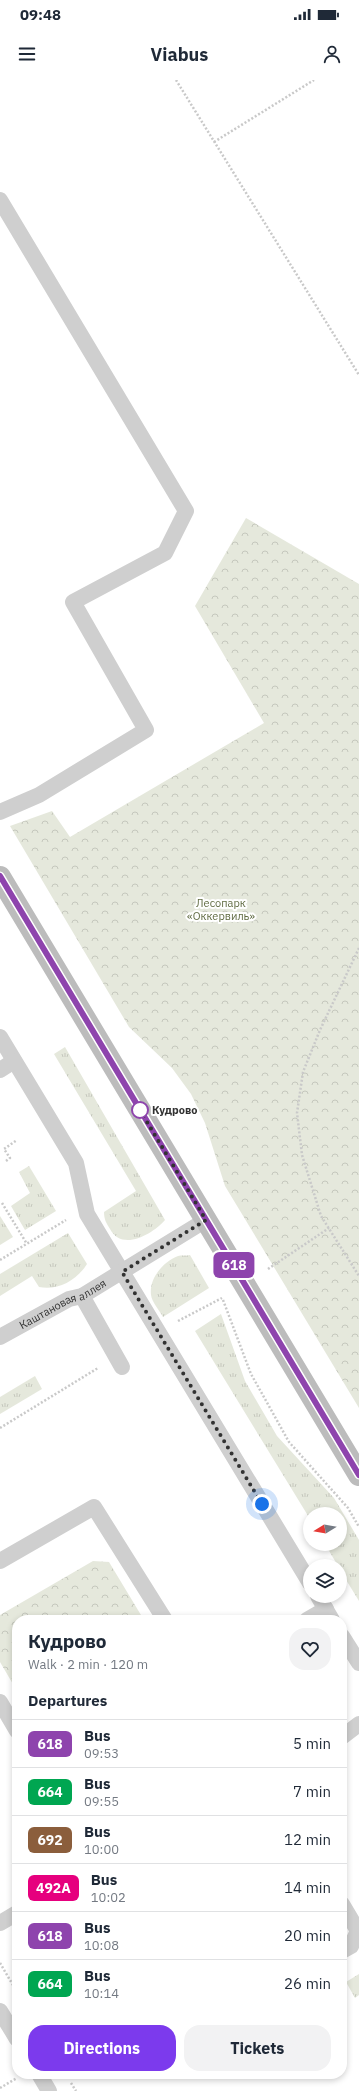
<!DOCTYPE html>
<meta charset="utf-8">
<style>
body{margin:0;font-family:"IBM Plex Sans",sans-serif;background:#f2f2f3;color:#1f2937;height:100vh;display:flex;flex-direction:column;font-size:15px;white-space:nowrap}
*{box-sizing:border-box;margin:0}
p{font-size:13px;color:#747a83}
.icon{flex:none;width:22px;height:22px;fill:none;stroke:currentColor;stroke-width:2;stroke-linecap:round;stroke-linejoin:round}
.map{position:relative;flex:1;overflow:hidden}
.details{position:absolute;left:12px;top:1535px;width:335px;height:464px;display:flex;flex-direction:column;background:#fff;border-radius:16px;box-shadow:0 2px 6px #0003}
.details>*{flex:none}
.badge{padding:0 8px;border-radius:6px;font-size:14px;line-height:26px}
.needle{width:26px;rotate:259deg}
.buttons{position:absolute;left:303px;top:1427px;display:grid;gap:8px}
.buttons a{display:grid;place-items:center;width:44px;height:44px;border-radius:50%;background:#fff;box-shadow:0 2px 6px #0003;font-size:20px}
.you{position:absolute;width:20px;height:20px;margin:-10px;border:3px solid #fff;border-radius:50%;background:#1a73e8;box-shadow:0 0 0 6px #1a73e833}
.map>.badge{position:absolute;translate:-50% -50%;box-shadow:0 0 0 2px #fff}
h2{padding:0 16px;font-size:15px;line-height:36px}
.round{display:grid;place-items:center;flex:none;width:42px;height:42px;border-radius:16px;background:#f2f2f3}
.head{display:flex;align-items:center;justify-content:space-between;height:68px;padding:0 16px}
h1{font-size:19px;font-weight:800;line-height:30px}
.primary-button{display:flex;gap:8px;margin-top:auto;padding:8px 16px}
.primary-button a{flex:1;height:46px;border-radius:16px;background:#7c3aed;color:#fff;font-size:16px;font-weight:800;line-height:46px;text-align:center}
.primary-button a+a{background:#f2f2f3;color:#1f2937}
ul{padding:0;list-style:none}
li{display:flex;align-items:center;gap:12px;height:48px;padding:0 16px;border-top:1px solid #e0e1e3}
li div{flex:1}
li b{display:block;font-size:15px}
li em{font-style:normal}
li .badge{min-width:44px;font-weight:700;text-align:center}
.status{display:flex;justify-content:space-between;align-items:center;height:28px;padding:0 20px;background:#fff;direction:ltr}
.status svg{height:11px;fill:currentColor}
header{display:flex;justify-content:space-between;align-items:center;height:52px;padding:0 16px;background:#fff;font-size:18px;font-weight:800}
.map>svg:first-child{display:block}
.grass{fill:url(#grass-tufts)}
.park{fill:url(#park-crowns)}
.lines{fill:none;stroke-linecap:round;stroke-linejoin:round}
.path{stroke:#c9c9c9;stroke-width:2.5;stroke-dasharray:2 2;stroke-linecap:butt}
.lane{stroke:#cfcfcf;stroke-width:16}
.secondary{stroke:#bcbcbc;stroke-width:22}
.line-casing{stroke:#fff;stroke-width:9}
.line{stroke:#8e44ad;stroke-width:6}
.walk{stroke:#323232;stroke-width:4;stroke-dasharray:0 7.2}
.stop-dot{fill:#fff;stroke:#8e44ad;stroke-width:2}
.labels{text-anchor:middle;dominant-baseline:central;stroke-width:4;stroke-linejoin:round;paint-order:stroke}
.park-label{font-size:11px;fill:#606b42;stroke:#fff}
.stop-label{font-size:11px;font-weight:bold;fill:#323232;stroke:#fff;text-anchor:start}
.street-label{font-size:11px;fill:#323232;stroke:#fff}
</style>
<div class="status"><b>09:48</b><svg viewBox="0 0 49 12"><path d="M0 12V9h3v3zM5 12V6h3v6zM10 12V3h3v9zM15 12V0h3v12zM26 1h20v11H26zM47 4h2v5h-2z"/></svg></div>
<header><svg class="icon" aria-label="menu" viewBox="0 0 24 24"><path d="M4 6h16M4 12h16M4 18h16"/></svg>Viabus<svg class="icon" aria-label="person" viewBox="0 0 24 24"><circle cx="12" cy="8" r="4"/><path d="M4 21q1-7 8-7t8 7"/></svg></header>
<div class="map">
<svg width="359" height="2011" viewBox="0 0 359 2011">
<defs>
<pattern id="grass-tufts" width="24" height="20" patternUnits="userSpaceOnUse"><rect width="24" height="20" fill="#e5e8dc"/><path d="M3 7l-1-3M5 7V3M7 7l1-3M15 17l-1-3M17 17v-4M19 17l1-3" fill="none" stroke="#c5c7bd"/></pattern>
<pattern id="park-crowns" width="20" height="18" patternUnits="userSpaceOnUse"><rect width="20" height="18" fill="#e5e8dc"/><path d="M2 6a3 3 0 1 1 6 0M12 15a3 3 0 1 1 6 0" fill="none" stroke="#c5c7bd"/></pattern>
</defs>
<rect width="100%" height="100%" fill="#fff"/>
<g class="grass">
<path d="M 65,967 L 165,1140 C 153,1154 122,1172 110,1149 C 106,1143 104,1139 104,1132 L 136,1111 L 54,974 Z"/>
<path d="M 29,1086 L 56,1131 L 25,1150 L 11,1126 L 30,1113 L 19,1092 Z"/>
<path d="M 0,1136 L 13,1157 L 0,1165 Z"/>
<path d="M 68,1153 L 87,1184 C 77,1200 58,1211 39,1207 L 32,1196 L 0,1216 L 0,1194 Z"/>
<path d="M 190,1175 L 209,1208 L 163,1237 C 159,1230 152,1222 151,1215 C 149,1198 163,1182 178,1176 C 181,1175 187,1176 190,1175 Z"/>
<path d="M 221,1234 L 245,1301 L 277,1356 L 334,1418 L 359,1460 L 359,1521 L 340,1490 L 340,1486 L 338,1486 L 325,1464 L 340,1464 L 340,1434 L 310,1434 L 310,1439 L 195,1251 Z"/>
<path d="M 35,1296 L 42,1309 L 0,1334 L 0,1317 Z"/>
<path d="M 359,1894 L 359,1915 L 355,1918 L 346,1902 Z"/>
</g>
<g class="park">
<path d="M 246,438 L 359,504 L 359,1328 L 225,1106 L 205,1043 L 191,1014 L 172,988 L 129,947 L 10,746 L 52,731 L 70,757 L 264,643 L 195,526 Z"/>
<path d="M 93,1481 L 109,1482 L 144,1540 L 17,1540 L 17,1611 L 0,1582 L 0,1535 Z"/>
</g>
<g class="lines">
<g class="path">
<path d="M 176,0 L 359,295"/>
<path d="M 214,62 L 314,0"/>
<path d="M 359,868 L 320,950 L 303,992 L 297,1033 L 302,1075 L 321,1136 L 359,1196"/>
<path d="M 6,1081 L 10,1078 L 4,1069 L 17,1060"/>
<path d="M 2,1123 L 27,1164"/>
<path d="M 0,1180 L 66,1140"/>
<path d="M 268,1189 L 329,1148"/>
<path d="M 223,1220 L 251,1294 L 289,1362 L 348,1428 L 359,1447"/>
<path d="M 178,1241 L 222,1218"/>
<path d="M 0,1348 L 98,1288"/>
<path d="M 0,1883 L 17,1912"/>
<path d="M 71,2003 L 76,2011"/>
<path d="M 0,2008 L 17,1998"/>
</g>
<g class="lane">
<path d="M 0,120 L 186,431 L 165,473 L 73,522 L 146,650 L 39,715 L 0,732"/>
<path d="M 0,957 L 76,1083 L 87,1134 L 310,1503"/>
<path d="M 0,990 L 14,981"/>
<path d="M 82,1216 L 122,1287"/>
<path id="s1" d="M 0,1257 L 69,1219 L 82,1216 L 206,1140"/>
<path d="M 0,1481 L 94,1427 L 165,1540"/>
<path d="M 318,1516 L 332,1540"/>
<path d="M 307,1540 L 326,1529"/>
<path d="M 342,1556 L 359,1583"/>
<path d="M 0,1622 L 17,1651"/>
<path d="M 342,1657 L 359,1644"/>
<path d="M 342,1824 L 358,1851 L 351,1866 L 342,1871"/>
<path d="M 0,1843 L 17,1833"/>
<path d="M 0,1931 L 17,1959"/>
<path d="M 39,1994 L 49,2011"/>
</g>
<path class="secondary" d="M 0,797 L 359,1395"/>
</g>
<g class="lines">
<defs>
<path id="line" d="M 0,796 L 359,1395"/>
</defs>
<use href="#line" class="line-casing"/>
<use href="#line" class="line"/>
<path class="walk" d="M 140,1030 L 138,1027 L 206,1140 L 122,1192 L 262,1424"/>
</g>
<circle class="stop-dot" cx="140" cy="1030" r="8"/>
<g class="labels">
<g class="park-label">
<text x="221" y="823">Лесопарк<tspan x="221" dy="13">«Оккервиль»</tspan></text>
</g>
<g class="stop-label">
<text x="152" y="1030">Кудрово</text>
</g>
<g class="street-label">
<text stroke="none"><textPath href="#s1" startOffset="71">Каштановая аллея</textPath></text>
</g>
</g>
</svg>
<div class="buttons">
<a><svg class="needle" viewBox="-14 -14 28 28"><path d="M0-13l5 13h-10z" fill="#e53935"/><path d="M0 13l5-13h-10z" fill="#747a83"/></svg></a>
<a><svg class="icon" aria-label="layers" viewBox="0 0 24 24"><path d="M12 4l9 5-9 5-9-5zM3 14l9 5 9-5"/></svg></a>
</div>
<div class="you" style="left:262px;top:1424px"></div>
<b class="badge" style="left:234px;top:1185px;background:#8e44ad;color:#fff">618</b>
<section class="details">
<div class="head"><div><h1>Кудрово</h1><p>Walk · 2 min · 120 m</p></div><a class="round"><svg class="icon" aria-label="heart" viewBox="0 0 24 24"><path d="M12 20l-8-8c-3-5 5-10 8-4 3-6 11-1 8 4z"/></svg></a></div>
<h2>Departures</h2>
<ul>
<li><span class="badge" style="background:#8e44ad;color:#fff">618</span><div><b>Bus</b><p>09:53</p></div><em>5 min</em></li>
<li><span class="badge" style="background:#00a651;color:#fff">664</span><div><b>Bus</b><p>09:55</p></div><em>7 min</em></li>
<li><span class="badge" style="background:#8b5e3c;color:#fff">692</span><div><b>Bus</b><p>10:00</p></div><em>12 min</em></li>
<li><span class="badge" style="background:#e6007e;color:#fff">492А</span><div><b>Bus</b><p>10:02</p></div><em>14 min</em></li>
<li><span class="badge" style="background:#8e44ad;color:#fff">618</span><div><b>Bus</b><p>10:08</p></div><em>20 min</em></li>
<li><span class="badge" style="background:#00a651;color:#fff">664</span><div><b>Bus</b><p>10:14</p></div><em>26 min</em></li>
</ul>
<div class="primary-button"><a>Directions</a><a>Tickets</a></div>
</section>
</div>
